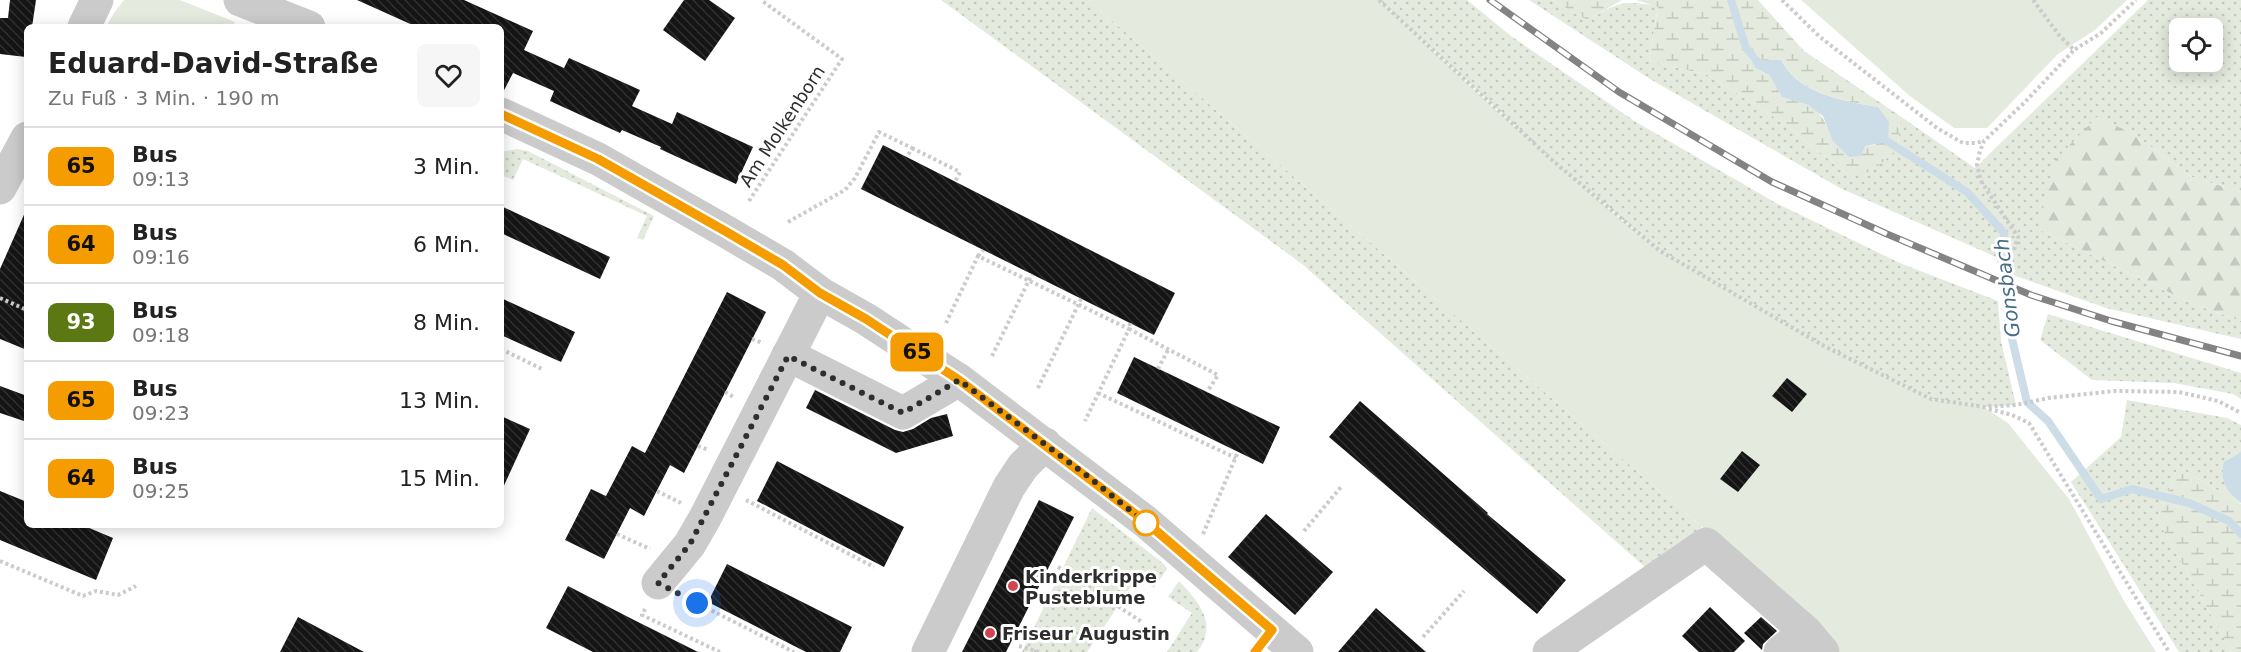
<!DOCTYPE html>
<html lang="de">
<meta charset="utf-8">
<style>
body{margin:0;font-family:"DejaVu Sans",sans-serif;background:#f6f6f6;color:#222;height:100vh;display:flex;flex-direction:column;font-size:22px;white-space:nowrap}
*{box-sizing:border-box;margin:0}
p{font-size:20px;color:#767676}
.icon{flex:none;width:33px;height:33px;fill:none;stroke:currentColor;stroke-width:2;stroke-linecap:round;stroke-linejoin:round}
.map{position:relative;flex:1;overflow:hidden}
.details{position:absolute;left:24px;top:24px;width:480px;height:504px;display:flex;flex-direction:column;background:#fff;border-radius:9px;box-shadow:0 3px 15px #0003}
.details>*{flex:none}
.badge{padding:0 12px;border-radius:9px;font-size:21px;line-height:39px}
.controls{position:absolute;left:2169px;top:18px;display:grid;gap:12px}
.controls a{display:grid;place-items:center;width:54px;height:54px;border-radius:9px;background:#fff;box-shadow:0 3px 15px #0003;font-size:30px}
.you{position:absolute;width:30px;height:30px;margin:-15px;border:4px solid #fff;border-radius:50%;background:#1a73e8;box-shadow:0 0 0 9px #1a73e833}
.map>.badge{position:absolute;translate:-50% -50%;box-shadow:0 0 0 3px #fff}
.round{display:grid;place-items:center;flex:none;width:63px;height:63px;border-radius:9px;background:#f6f6f6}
.summary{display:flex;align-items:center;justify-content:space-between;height:102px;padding:0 24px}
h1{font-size:28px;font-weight:600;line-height:45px}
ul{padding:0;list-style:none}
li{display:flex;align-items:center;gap:18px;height:78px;padding:0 24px;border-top:2px solid #e0e0e0}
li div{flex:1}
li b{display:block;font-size:22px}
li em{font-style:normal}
li .badge{min-width:66px;font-weight:700;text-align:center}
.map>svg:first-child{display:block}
.grass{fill:url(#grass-dots);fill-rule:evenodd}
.forest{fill:url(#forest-firs)}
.wetland{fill:url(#wetland-marsh);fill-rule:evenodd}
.garden{fill:#e4eade}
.water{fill:#ccdde7}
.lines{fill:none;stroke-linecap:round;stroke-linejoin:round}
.stream{stroke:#ccdde7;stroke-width:8}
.building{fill:url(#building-back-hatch)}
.path{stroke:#cbcbcb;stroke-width:4;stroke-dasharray:3 3;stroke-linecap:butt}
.minor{stroke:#cbcbcb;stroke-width:33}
.rail-casing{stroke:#838383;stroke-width:7}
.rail{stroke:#fff;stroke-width:4.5;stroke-dasharray:14;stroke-linecap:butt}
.line-casing{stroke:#fff;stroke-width:14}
.line{stroke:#f59c00;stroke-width:9}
.walk{stroke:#2e2e2e;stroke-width:6;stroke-dasharray:0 10.8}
.stop-dot{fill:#fff;stroke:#f59c00;stroke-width:3}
.poi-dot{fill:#cf4651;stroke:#fff;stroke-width:2}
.labels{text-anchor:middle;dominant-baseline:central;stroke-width:6;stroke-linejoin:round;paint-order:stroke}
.street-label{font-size:18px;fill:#2e2e2e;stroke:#fff}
.poi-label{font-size:18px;font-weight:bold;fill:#2e2e2e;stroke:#fff;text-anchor:start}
.water-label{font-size:20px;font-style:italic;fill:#466e86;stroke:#fff}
</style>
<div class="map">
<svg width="2241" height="652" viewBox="0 0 2241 652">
<defs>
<pattern id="grass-dots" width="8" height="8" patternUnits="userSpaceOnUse" patternTransform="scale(1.5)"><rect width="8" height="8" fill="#e4eade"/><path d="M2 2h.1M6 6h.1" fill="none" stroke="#c4c9bf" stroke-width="1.8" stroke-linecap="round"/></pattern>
<pattern id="forest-firs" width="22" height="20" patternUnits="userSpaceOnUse" patternTransform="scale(1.5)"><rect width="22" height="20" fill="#e4eade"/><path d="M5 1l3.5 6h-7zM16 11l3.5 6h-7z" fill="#c4c9bf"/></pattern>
<pattern id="wetland-marsh" width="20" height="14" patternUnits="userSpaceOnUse" patternTransform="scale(1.5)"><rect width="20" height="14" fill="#e4eade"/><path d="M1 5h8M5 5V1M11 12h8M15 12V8" fill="none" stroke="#c4c9bf"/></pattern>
<pattern id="building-back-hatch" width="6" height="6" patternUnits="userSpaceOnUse" patternTransform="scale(1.5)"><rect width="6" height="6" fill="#151515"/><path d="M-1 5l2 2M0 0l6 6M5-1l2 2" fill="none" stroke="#2f2f2f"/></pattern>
</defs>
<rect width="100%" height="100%" fill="#fff"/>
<g class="grass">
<path d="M 941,0 L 1088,0 L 1702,527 L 1646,568 L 1302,264 Z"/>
<path d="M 1379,0 L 1467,0 L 1511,36 L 1636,122 L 1776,203 L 1902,264 L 1998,301 L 2001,341 L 2016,405 L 1984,407 L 1931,399 L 1826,347 L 1660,251 L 1552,160 Z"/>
<path d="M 1529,0 L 1552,0 L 1587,20 C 1620,2 1620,0 1658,6 L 1649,61 L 1708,75 L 1782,122 L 1847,174 L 1898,149 L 1900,116 L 1975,168 L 2148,0 L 2241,0 L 2241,192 L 2192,177 L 2139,138 L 2038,229 L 2193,304 L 2241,321 L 2241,339 L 2106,308 L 1999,270 L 1996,257 L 1840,188 L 1650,79 ZM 2180,28 L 2212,28 L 2212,62 L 2180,62 Z"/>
<path d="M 517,149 L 528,151 L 654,216 L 643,240 L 637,238 L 647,216 L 523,159 L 513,180 L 501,175 L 501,152 Z"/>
<path d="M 2048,314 L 2241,373 L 2241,399 L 2233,394 L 2174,383 L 2092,380 L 2040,340 Z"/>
<path d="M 2127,400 L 2227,418 L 2241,425 L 2241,452 L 2224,462 L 2234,497 L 2241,504 L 2178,467 L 2157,519 L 2232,652 L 2179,652 L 2071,482 L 2121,437 Z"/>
<path d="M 1092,508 L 1164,564 L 1167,569 L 1154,588 L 1137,578 L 1087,652 L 1022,652 Z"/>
<path d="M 1179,581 C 1199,602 1219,625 1197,652 L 1167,652 L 1192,613 L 1168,597 Z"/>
</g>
<path class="forest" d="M 2098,116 L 2139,138 L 2192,177 L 2241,192 L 2241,321 L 2193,304 L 2038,229 L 2055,160 Z"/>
<g class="wetland">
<path d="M 1552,0 L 1622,0 L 1587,20 Z"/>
<path d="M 1636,0 L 1758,0 L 1804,51 L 1900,116 L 1898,149 L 1871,172 L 1847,174 L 1782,122 L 1708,75 L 1649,61 L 1658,7 ZM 1747,49 L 1763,60 L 1781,60 C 1800,94 1843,101 1878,107 L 1875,145 L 1865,146 L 1832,140 C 1820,106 1816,107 1782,97 L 1769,75 L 1755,68 Z"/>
<path d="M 2178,467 L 2241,504 L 2241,652 L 2232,652 L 2157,519 Z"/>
</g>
<g class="garden">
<path d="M 124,0 L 180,0 L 235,22 L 233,27 L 106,27 L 114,13 Z"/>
<path d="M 1088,0 L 1379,0 L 1493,107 L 1618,217 L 1660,251 L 1826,347 L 1931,399 L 1984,407 L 2008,423 L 2069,499 L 2124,601 L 2156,652 L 1836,652 L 1821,635 L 1702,527 Z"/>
<path d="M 1801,0 L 2127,0 L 2095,30 L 2058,54 L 1987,128 L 1954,128 L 1910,96 Z"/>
</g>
<g class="water">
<path d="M 1746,48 L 1763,60 L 1781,60 C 1799,94 1843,101 1878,107 L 1889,122 L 1888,142 L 1865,146 L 1861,156 L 1849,157 L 1832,140 L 1823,116 L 1808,105 L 1782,97 L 1769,75 L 1755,68 Z"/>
<path d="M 2241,452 L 2241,503 C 2227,492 2219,480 2224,462 Z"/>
</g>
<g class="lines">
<g class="stream">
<path d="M 1731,0 L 1746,48 L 1752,55"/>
<path d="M 1879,136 L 1967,192 L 2004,233 L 2008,322 L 2027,402 L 2048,421 L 2101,499 L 2132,489 L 2189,503 L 2229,521 L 2241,534"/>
</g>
</g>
<g class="building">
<path d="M 10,0 L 36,0 L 32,27 L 27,27 L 26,57 L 0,54 L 0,18 L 8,18 Z"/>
<path d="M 357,0 L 464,0 L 533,31 L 524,50 L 564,68 L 569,58 L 640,90 L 632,106 L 672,124 L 677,112 L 753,147 L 736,184 L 660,149 L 661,147 L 622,130 L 620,133 L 550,101 L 554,91 L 513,73 L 501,96 L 501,27 L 417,27 Z"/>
<path d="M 684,0 L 709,0 L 735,18 L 705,61 L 663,30 Z"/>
<path d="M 883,145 L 1175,293 L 1154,335 L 861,189 Z"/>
<path d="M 501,206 L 610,257 L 600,279 L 501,233 Z"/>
<path d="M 27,208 L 27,350 L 0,339 L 0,269 Z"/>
<path d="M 727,292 L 766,312 L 684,473 L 670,465 L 644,516 L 630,508 L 604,559 L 565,540 L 591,489 L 606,496 L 632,446 L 645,453 Z"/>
<path d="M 501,298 L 575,332 L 561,362 L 501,335 Z"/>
<path d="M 1134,357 L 1280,427 L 1263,464 L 1117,393 Z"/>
<path d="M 1787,378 L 1807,394 L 1792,412 L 1772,396 Z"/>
<path d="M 0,386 L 27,396 L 27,422 L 0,413 Z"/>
<path d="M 815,390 L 895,430 L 903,432 L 913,429 L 931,418 L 947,414 L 953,436 L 896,453 L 806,408 Z"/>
<path d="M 1360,401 L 1488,513 L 1487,514 L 1566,580 L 1537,614 L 1329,437 Z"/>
<path d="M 501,416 L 530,429 L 501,492 Z"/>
<path d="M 1742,451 L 1760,465 L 1738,492 L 1720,479 Z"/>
<path d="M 777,461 L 904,527 L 884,567 L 757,501 Z"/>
<path d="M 0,491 L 27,502 L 27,525 L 82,525 L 113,538 L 96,580 L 0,540 Z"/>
<path d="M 1039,500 L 1074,517 L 1006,652 L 962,652 Z"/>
<path d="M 1266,514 L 1333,572 L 1295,615 L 1228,557 Z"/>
<path d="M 727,564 L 852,627 L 840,652 L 806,652 L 708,602 Z"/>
<path d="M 568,586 L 634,620 L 698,652 L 593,652 L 546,628 Z"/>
<path d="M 1710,607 L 1745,641 L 1734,652 L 1699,652 L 1682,636 Z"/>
<path d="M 1376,608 L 1426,652 L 1338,652 Z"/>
<path d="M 298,617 L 364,652 L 280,652 Z"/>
<path d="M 1761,617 L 1777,631 L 1763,644 L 1762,650 L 1744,633 Z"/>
</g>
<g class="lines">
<g class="path">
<path d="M 1379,0 L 1552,160 L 1660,251 L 1826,347 L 1931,399 L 1984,407 L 2016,405 L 2048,398 L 2115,391 L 2179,392 L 2218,401 L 2241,413"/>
<path d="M 1782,0 L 1820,37 L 1937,128 L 1963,143 L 1975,143 L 1984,141"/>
<path d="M 2033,0 L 2059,35 L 2074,50 L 2101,33 L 2136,0"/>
<path d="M 912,148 L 960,172 L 955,182"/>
<path d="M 749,201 L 842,59 L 761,0"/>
<path d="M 788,222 L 845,190 L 855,178 L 879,132 L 912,148 L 907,157"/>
<path d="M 2014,250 L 2018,237 L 1981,181 L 1977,165 L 1980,151 L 1984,141 L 2025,102 L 2074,50"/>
<path d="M 978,256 L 983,250"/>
<path d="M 0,298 L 27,310"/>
<path d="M 946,323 L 978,256 L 1129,329 L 1085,421"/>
<path d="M 1130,323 L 1129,329 L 1218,375 L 1207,392"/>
<path d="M 752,339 L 763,343"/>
<path d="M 501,349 L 544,370"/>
<path d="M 992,356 L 1032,274"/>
<path d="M 1158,369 L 1168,350"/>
<path d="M 1038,388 L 1081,299"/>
<path d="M 725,392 L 735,398"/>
<path d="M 1098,393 L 1236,458"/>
<path d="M 1989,409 L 2012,415 L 2029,423 L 2169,652"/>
<path d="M 698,446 L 709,450"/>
<path d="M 657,491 L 681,503"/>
<path d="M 746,500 L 874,567"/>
<path d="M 1304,531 L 1341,487"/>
<path d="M 617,534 L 650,549"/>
<path d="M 1203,534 L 1238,452"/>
<path d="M 0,561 L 83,596 L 96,591 L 118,595 L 136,586"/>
<path d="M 1058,567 L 1142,622"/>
<path d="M 685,597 L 794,652"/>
<path d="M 645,609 L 642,615 L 720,652"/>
<path d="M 1423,637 L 1464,591"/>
<path d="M 1019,646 L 1039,652"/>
</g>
<g class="minor">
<path d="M 240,0 L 309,27"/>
<path d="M 84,27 L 97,0"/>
<path d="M 501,114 L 598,159 L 725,231 L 783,265 L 820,293 L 866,319 L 959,380 L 1146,522 L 1297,652"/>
<path d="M 0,188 L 27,138"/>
<path d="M 788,355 L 903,413 L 959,380"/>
<path d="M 658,583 L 690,544 L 706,516 L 820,293"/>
<path d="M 928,652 L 1009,487 L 1023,466 L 1045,444"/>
<path d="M 1549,652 L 1706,544 L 1806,632 L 1823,652"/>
<path d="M 1780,652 L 1806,632"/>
</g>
<defs>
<path id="rail" d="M 1490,0 L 1619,92 L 1772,182 L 1887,234 L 2031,295 L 2111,321 L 2241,356"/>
</defs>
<use href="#rail" class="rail-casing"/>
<use href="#rail" class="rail"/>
</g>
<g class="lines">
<defs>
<path id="line" d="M 501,114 L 598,159 L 725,231 L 783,265 L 820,293 L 866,319 L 959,380 L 1146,522 L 1272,630 L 1255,652"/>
</defs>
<use href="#line" class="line-casing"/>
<use href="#line" class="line"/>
<path class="walk" d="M 697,603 L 658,583 L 690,544 L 788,356 L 903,413 L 959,380 L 1086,475 L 1146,523"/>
</g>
<circle class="stop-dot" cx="1146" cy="523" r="12"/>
<g class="poi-dot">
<circle cx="1013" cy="586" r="6"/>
<circle cx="990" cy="633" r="6"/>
</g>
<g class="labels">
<g class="street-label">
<text transform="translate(782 126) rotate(-57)">Am Molkenborn</text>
</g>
<g class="poi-label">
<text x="1025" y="576">Kinderkrippe<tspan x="1025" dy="21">Pusteblume</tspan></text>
<text x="1002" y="633">Friseur Augustin</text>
</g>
<g class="water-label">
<text transform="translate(2007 288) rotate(-97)">Gonsbach</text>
</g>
</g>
</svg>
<div class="controls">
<a><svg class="icon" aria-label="locate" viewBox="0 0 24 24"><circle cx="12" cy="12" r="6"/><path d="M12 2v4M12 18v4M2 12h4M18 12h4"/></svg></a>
</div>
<div class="you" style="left:697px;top:603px"></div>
<b class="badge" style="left:917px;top:352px;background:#f59c00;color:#111">65</b>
<section class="details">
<div class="summary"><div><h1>Eduard-David-Straße</h1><p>Zu Fuß · 3 Min. · 190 m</p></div><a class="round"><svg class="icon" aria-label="heart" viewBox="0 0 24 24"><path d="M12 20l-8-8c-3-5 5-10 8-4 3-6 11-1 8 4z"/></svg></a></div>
<ul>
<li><span class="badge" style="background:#f59c00;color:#111">65</span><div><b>Bus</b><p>09:13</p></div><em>3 Min.</em></li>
<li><span class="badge" style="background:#f59c00;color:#111">64</span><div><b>Bus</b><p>09:16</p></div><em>6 Min.</em></li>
<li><span class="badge" style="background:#5b7813;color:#fff">93</span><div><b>Bus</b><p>09:18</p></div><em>8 Min.</em></li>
<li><span class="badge" style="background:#f59c00;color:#111">65</span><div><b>Bus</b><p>09:23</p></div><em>13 Min.</em></li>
<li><span class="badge" style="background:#f59c00;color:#111">64</span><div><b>Bus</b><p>09:25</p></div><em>15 Min.</em></li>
</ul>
</section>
</div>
